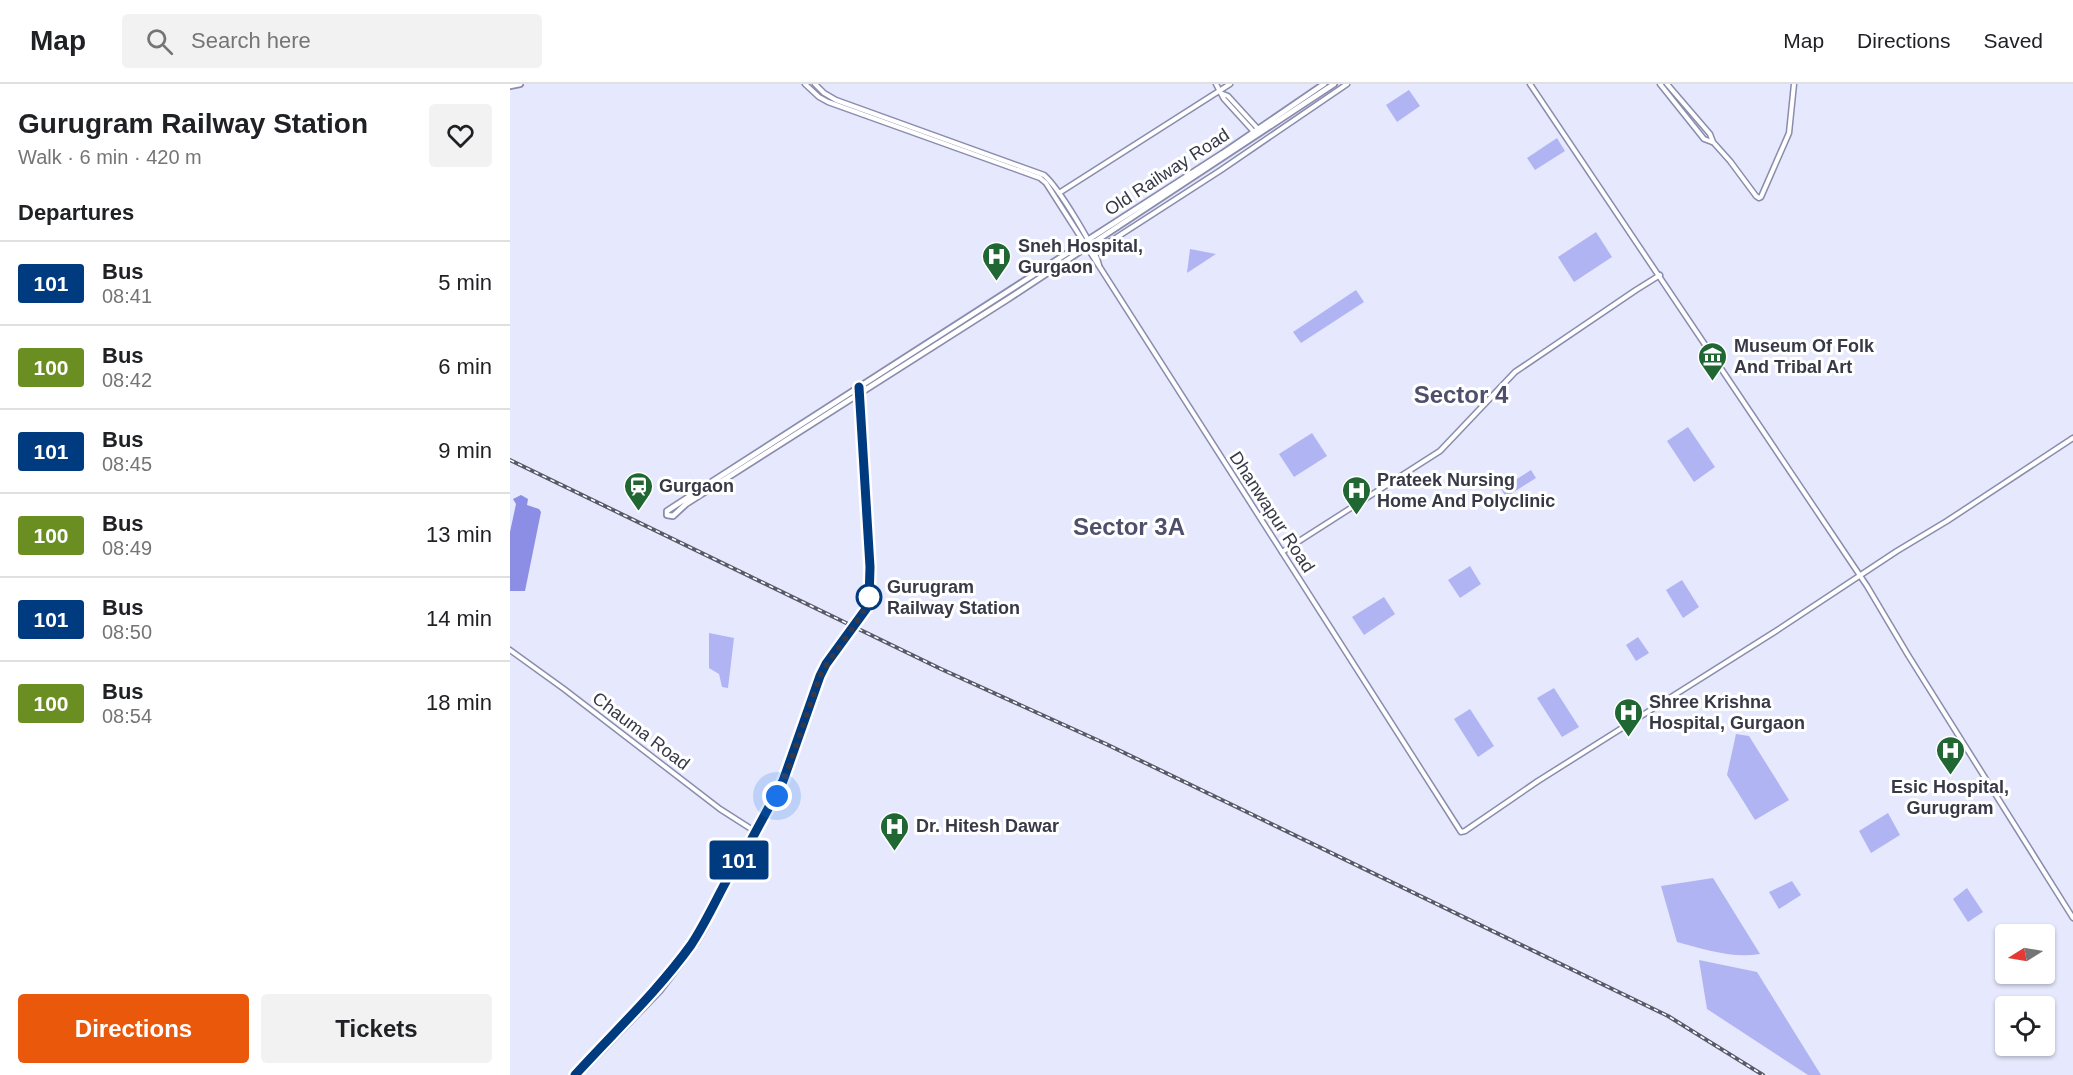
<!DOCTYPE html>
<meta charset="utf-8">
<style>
body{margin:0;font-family:Arial,sans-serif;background:#f2f2f2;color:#202124;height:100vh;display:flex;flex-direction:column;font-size:22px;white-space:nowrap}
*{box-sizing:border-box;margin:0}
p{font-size:20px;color:#757577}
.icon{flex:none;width:33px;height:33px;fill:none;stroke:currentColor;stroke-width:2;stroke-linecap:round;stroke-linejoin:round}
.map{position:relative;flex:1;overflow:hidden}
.sheet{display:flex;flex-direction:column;background:#fff;width:510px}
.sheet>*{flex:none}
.badge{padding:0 12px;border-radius:4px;font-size:21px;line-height:39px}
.needle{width:39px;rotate:259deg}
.buttons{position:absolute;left:1485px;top:840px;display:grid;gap:12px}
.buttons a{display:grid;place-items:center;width:60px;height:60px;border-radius:6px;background:#fff;box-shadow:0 2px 4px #0004;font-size:30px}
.you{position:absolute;width:30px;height:30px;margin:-15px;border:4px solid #fff;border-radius:50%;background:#1a73e8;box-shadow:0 0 0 9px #1a73e833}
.map>.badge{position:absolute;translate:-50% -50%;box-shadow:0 0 0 3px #fff}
h2{padding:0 18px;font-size:22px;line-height:54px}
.round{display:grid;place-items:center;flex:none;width:63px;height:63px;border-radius:6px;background:#f2f2f2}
.head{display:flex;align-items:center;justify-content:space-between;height:102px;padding:0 18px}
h1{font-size:28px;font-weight:700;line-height:45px}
.button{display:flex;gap:12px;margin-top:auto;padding:12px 18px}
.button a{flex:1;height:69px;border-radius:6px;background:#ea580c;color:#fff;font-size:24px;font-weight:700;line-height:69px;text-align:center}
.button a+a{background:#f2f2f2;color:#202124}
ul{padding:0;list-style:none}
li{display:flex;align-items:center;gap:18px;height:84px;padding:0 18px;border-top:2px solid #e0e0e0}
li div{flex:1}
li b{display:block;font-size:22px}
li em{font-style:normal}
li .badge{min-width:66px;font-weight:700;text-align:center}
header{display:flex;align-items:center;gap:36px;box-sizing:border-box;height:84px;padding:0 30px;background:#fff;border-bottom:2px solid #e0e0e0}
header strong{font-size:28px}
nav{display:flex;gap:33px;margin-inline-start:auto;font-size:21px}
.search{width:420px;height:54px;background:#f2f2f2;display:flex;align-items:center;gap:15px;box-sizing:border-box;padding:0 21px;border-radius:6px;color:#757577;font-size:22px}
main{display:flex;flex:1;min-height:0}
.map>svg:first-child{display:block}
.green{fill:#b1b4f3}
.water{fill:#8c8de5}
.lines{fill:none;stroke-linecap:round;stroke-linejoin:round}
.minor-casing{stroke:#8a8cad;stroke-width:7}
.major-casing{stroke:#8a8cad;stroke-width:8}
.minor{stroke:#fff;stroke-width:4}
.major{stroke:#fff;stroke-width:4.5}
.rail-casing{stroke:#585a69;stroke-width:4}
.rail{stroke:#fff;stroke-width:1.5;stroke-dasharray:4.5;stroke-linecap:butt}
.minor-bridge-casing{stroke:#8a8cad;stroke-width:7;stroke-linecap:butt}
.minor-bridge{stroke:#fff;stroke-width:4}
.line-casing{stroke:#fff;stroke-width:14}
.line{stroke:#003b80;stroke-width:9}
.walk{stroke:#383947;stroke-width:6;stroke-dasharray:0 10.8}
.stop-dot{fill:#fff;stroke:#003b80;stroke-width:3}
.labels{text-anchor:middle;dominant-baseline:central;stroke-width:6;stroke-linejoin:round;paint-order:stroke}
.street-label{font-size:18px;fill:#383947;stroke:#fff}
.poi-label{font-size:18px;font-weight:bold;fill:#383947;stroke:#fff;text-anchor:start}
.stop-label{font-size:18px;font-weight:bold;fill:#383947;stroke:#fff;text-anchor:start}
.district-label{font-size:24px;font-weight:bold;fill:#4e4f6d;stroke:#fff}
</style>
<header>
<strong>Map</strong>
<div class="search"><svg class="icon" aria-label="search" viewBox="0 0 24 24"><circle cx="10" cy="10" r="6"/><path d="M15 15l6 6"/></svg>Search here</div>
<nav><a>Map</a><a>Directions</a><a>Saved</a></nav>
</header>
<main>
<section class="sheet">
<div class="head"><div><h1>Gurugram Railway Station</h1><p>Walk · 6 min · 420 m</p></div><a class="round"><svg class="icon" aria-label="heart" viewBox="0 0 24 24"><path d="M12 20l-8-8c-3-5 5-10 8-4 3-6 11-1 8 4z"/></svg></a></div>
<h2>Departures</h2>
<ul>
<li><span class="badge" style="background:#003b80;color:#fff">101</span><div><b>Bus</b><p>08:41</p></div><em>5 min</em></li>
<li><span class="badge" style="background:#6b8e23;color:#fff">100</span><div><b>Bus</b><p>08:42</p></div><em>6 min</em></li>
<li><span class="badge" style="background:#003b80;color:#fff">101</span><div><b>Bus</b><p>08:45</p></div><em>9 min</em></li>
<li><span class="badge" style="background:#6b8e23;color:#fff">100</span><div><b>Bus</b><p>08:49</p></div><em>13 min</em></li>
<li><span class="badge" style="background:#003b80;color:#fff">101</span><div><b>Bus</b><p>08:50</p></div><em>14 min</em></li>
<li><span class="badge" style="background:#6b8e23;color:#fff">100</span><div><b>Bus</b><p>08:54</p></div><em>18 min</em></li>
</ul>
<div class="button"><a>Directions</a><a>Tickets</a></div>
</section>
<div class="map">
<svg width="1563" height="991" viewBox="0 0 1563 991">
<rect width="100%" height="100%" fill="#e6e8fd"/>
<g class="green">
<path d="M 899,6 L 910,22 L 887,38 L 876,21 Z"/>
<path d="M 1047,54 L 1055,67 L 1025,86 L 1017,74 Z"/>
<path d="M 1086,148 L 1102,173 L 1064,198 L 1048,173 Z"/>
<path d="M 680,165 L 706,170 L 677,189 Z"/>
<path d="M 846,206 L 854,218 L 791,259 L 783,248 Z"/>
<path d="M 1178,343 L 1205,383 L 1184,398 L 1157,357 Z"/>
<path d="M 802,349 L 817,372 L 784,393 L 769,370 Z"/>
<path d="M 1021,386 L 1026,394 L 996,413 L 991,405 Z"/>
<path d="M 960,482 L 971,500 L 950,514 L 938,496 Z"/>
<path d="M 1172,496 L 1189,523 L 1173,534 L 1156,506 Z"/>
<path d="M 874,513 L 885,530 L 854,551 L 842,533 Z"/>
<path d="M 199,549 L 224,554 L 218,604 L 212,603 L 209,590 L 199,584 Z"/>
<path d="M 1128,553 L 1139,569 L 1126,577 L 1116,561 Z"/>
<path d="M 1044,604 L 1069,643 L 1052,653 L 1027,614 Z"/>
<path d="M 960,625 L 984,662 L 968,673 L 944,635 Z"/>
<path d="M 1226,650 L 1239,652 L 1279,716 L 1245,736 L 1217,691 Z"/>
<path d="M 1378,729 L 1390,751 L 1361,769 L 1349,747 Z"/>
<path d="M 1203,794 L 1250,870 C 1222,875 1194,865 1167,858 L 1151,802 Z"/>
<path d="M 1282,797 L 1291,811 L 1269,825 L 1259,808 Z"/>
<path d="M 1457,804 L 1473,828 L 1458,838 L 1443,815 Z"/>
<path d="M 1189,876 L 1247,888 L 1311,991 L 1298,991 L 1197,925 Z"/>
</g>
<path class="water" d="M 11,411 L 18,415 L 17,421 L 29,425 L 31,428 L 15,507 L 0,507 L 0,448 L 6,420 L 3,415 Z"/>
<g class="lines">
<defs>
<g id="minor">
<path d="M 295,0 L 309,13 L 318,18 L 508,86 L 530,94 L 536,99 L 951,748 L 955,747 L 1028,697 L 1266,547 L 1387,467 L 1437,437 L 1563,354"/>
<path d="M 305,0 L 314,9 L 326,16 L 534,91 C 548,103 585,163 589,181"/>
<path d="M 706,0 L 714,15 L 744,48"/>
<path d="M 1020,0 L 1357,502 L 1398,571 L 1563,834"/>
<path d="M 1150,0 L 1194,55 L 1202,58"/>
<path d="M 1157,0 L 1200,50 L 1203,58 L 1220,77 L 1246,112 L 1249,114 L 1251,113 L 1279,49 L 1284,0"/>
<path d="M 713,10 L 718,12 L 750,47"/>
<path d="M 549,109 L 720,0"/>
<path d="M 583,166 L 601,157 L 711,86 L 837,0"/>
<path d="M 349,308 L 350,334"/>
<path d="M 772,468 L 930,367 L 1005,288 L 1126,206 L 1150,191"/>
<path d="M 0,566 L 54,605 L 210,725 L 246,748"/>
<path d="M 65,991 L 159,889 L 195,838 L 224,782"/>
<path d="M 69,991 L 151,906 L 186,860 L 196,843 L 215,803 L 251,740"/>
</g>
<g id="major">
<path d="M 814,0 L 713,69 L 203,397 L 157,427 L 157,431 L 163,432 L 176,420 L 498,215 L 824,0"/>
<path d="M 0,2 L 10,0"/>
</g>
</defs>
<use href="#minor" class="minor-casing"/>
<use href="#major" class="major-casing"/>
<use href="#minor" class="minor"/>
<use href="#major" class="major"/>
<defs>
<path id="rail" d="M 0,376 L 431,585 L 596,660 L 741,730 L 1158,932 L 1253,991"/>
</defs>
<use href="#rail" class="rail-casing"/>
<use href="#rail" class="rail"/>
<defs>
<path id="minor-bridge" d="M 251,740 L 273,697 L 310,592 L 325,567 L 356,525 L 359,516 L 360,483 L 350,334"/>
</defs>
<use href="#minor-bridge" class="minor-bridge-casing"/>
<use href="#minor-bridge" class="minor-bridge"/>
</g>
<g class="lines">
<defs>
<path id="line" d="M 65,991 C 104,948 147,908 181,861 C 199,834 211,804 228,776 L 231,775 L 273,697 L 310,592 L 316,580 L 356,525 L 359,516 L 360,483 L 349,303"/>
</defs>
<use href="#line" class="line-casing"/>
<use href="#line" class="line"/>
<path class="walk" d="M 267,712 L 280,680 L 310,592 C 320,572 357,530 359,513"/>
</g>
<defs>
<symbol id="hospital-pin" viewBox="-11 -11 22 30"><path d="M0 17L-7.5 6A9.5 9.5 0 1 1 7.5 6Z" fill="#206734" stroke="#fff"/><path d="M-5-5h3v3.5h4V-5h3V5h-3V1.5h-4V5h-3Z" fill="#fff"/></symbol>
<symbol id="museum-pin" viewBox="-11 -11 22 30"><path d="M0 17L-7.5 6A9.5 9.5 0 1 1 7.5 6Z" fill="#206734" stroke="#fff"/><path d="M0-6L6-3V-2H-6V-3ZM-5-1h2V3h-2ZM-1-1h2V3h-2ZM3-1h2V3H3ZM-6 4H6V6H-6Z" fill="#fff"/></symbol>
<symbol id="station-pin" viewBox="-11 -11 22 30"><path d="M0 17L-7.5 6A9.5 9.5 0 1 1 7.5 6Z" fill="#206734" stroke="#fff"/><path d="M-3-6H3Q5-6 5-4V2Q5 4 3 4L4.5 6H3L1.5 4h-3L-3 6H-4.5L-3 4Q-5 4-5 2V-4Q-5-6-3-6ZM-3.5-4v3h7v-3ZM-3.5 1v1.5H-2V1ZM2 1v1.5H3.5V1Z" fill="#fff"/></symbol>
</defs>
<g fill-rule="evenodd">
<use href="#hospital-pin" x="470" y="156" width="33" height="45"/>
<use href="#museum-pin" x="1186" y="256" width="33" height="45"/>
<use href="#station-pin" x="112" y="386" width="33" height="45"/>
<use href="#hospital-pin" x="830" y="390" width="33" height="45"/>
<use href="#hospital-pin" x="1102" y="612" width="33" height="45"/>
<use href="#hospital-pin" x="1424" y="650" width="33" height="45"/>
<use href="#hospital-pin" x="368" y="726" width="33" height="45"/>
</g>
<circle class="stop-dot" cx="359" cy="513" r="12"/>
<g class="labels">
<g class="street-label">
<text transform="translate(657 88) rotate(-33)">Old Railway Road</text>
<text transform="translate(762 428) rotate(57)">Dhanwapur Road</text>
<text transform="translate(131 647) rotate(37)">Chauma Road</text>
</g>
<g class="poi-label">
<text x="508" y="162">Sneh Hospital,<tspan x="508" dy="21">Gurgaon</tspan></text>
<text x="1224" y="262">Museum Of Folk<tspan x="1224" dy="21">And Tribal Art</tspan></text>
<text x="867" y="396">Prateek Nursing<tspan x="867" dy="21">Home And Polyclinic</tspan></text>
<text x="149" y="402">Gurgaon</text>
<text x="1139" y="618">Shree Krishna<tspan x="1139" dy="21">Hospital, Gurgaon</tspan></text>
<text x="1440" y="703" text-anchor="middle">Esic Hospital,<tspan x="1440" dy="21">Gurugram</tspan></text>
<text x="406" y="742">Dr. Hitesh Dawar</text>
</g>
<g class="stop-label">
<text x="377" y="503">Gurugram<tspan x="377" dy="21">Railway Station</tspan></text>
</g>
<g class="district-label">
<text x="951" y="310">Sector 4</text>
<text x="619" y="442">Sector 3A</text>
</g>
</g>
</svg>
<div class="buttons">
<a><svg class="needle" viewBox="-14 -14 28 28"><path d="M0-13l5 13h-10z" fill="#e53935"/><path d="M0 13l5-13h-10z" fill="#757577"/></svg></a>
<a><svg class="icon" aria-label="locate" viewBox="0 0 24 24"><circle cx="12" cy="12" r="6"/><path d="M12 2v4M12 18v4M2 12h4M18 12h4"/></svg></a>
</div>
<div class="you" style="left:267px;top:712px"></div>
<b class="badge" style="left:229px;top:776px;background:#003b80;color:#fff">101</b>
</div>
</main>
